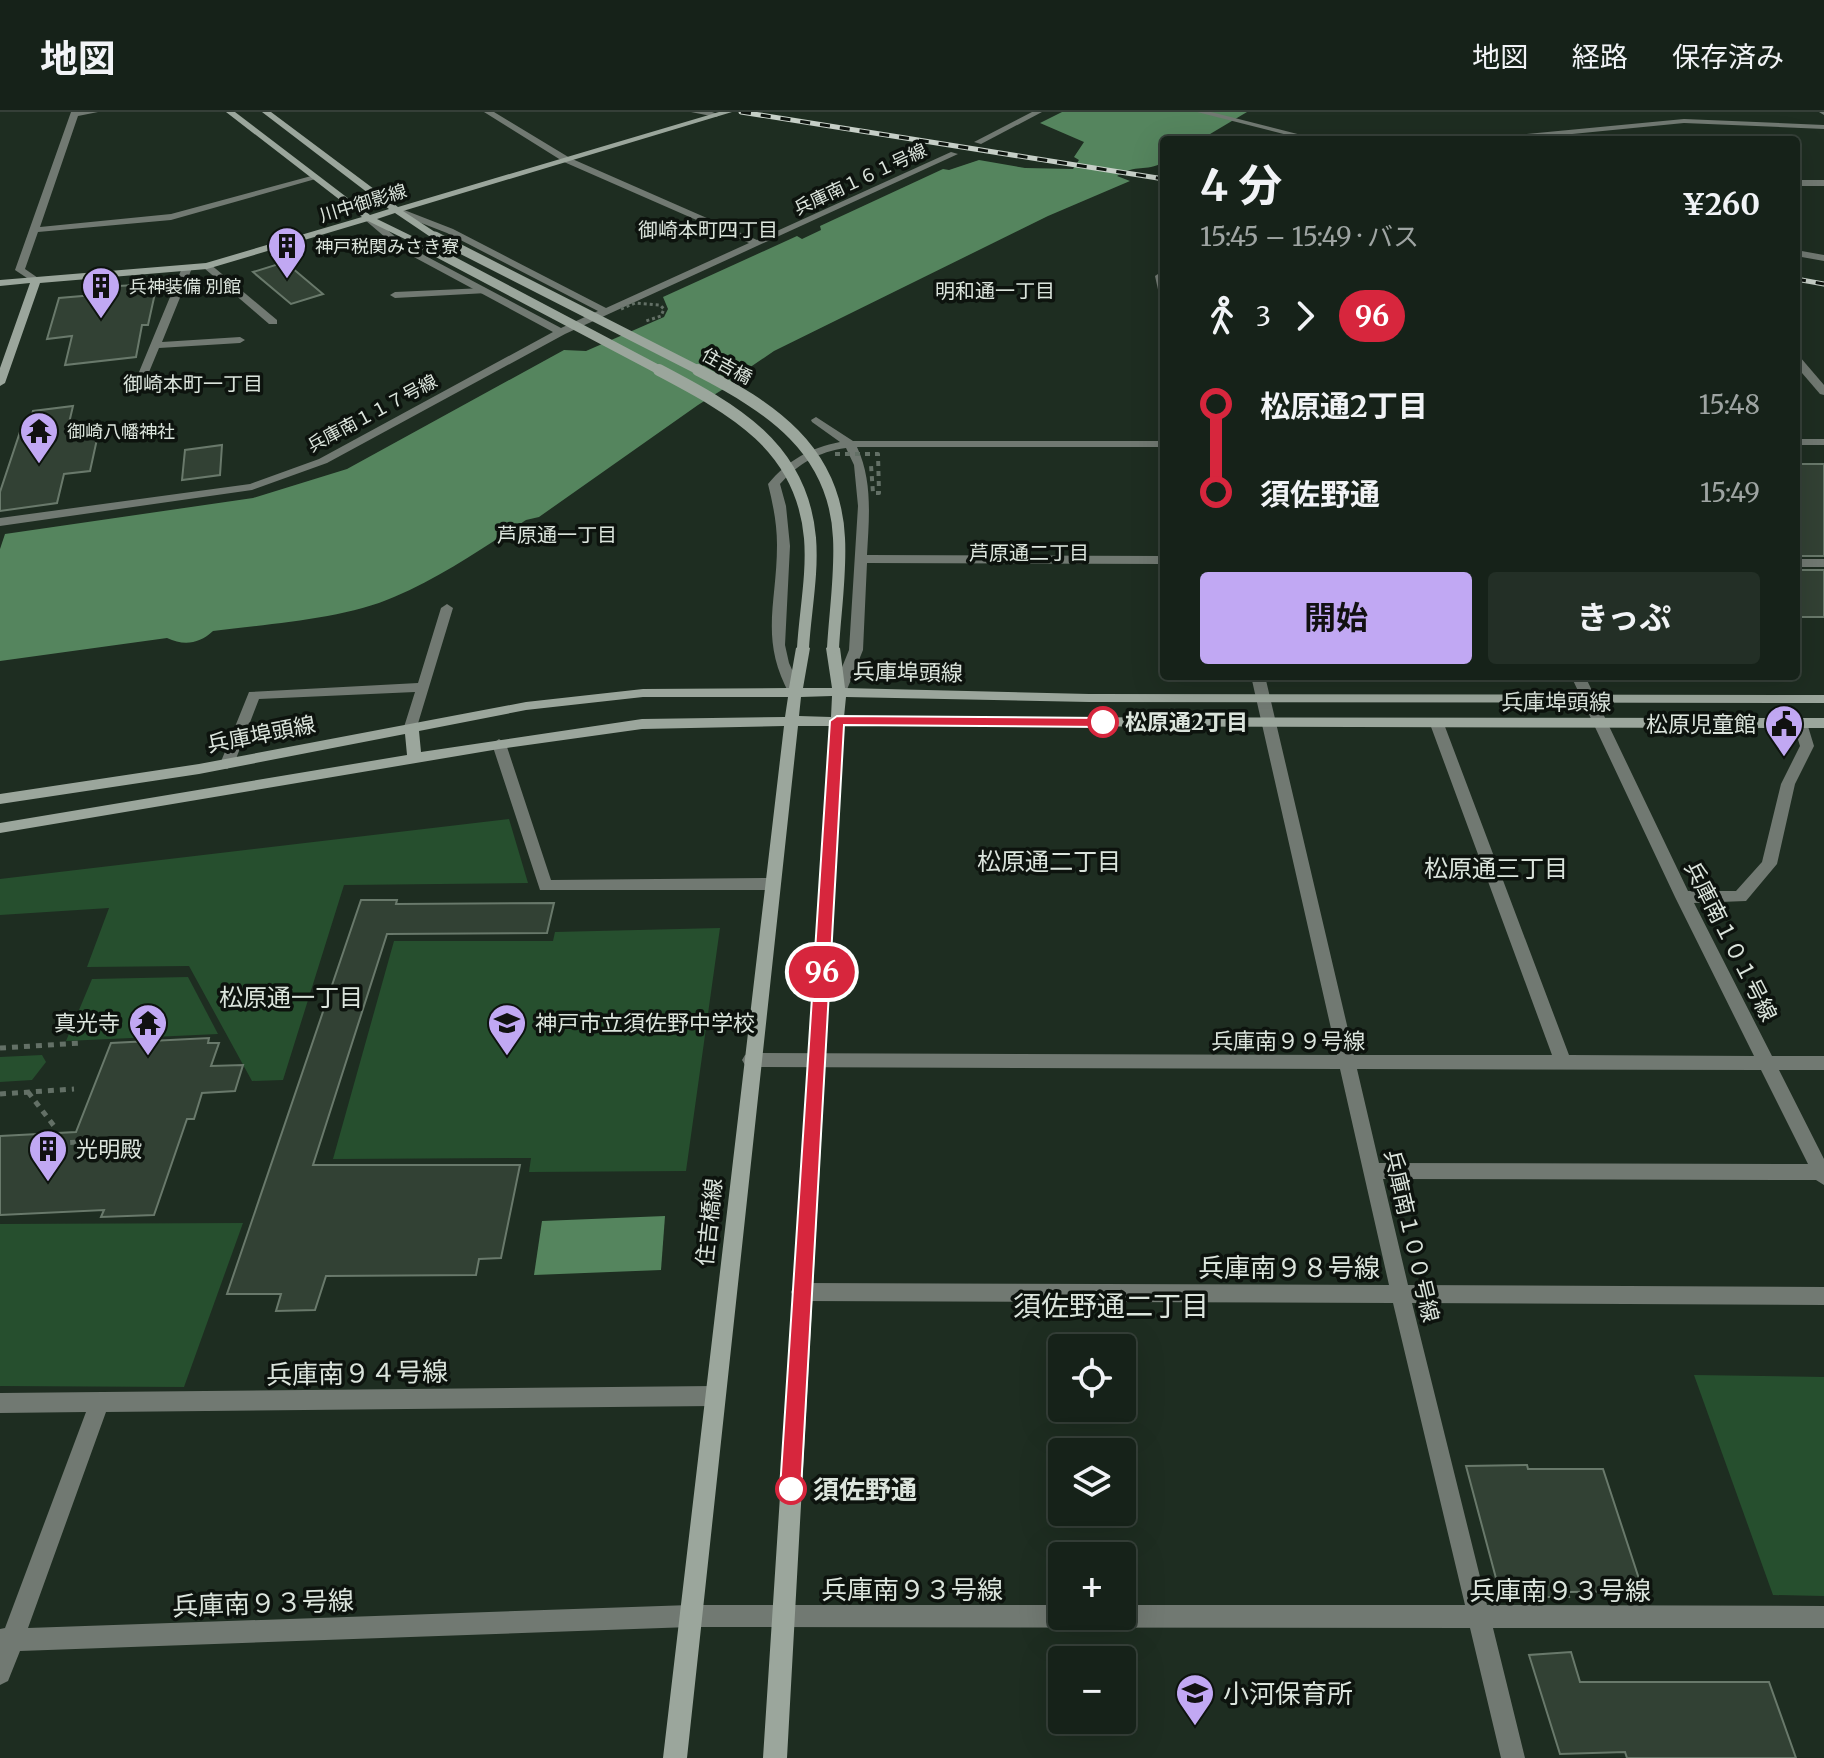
<!DOCTYPE html>
<html lang="ja">
<meta charset="utf-8">
<style>
body{margin:0;font-family:Merriweather,"Noto Sans JP",serif;background:#232f26;color:#f1f3f6;height:100vh;display:flex;flex-direction:column;font-size:30px;white-space:nowrap}
*{box-sizing:border-box;margin:0}
p{font-size:26px;color:#9ea4a2}
.icon{flex:none;width:44px;height:44px;fill:none;stroke:currentColor;stroke-width:2;stroke-linecap:round;stroke-linejoin:round}
.map{position:relative;flex:1;overflow:hidden}
.sheet{position:absolute;left:1160px;top:24px;width:640px;height:544px;display:flex;flex-direction:column;background:#162219;border-radius:8px;box-shadow:0 8px 32px #0002,0 0 0 2px #353f38}
.sheet>*{flex:none}
.badge{padding:0 16px;border-radius:26px;font-size:28px;line-height:52px}
.controls{position:absolute;left:1048px;top:1222px;display:grid;gap:16px}
.controls a{display:grid;place-items:center;width:88px;height:88px;border-radius:8px;background:#162219;box-shadow:0 8px 32px #0002,0 0 0 2px #353f38;font-size:40px}
.map>.badge{position:absolute;translate:-50% -50%;box-shadow:0 0 0 4px #fff}
.legs{display:flex;align-items:center;gap:12px;height:88px;padding:0 40px;font-size:26px}
.legs p{margin-inline-start:auto}
.overview{display:flex;align-items:center;justify-content:space-between;height:136px;padding:0 40px}
h1{font-size:44px;font-weight:700;line-height:60px}
.action{display:flex;gap:16px;margin-top:auto;padding:16px 40px}
.action a{flex:1;height:92px;border-radius:8px;background:#c1a8f3;color:#111;font-size:32px;font-weight:700;line-height:92px;text-align:center}
.action a+a{background:#232f26;color:#f1f3f6}
ul{padding:0 40px;list-style:none}
li{display:flex;align-items:center;gap:28px;height:88px;font-size:30px}
li i{display:grid;place-items:center;width:12px;height:100%;margin:0 10px;background:currentColor}
li i::after{content:'';width:20px;height:20px;margin:-10px;border:6px solid;border-radius:50%;background:#162219}
li p{margin-inline-start:auto}
li:first-child i{background:linear-gradient(#0000 50%,currentColor 0)}
li:last-child i{background:linear-gradient(currentColor 50%,#0000 0)}
header{display:flex;align-items:center;gap:48px;box-sizing:border-box;height:112px;padding:0 40px;background:#162219;border-bottom:2px solid #353f38}
header strong{font-size:38px}
nav{display:flex;gap:44px;margin-inline-start:auto;font-size:28px}
.map>svg:first-child{display:block}
.green{fill:#264f2e}
.water{fill:#55855e}
.building{fill:#324134;stroke:#69796b;stroke-width:2}
.lines{fill:none;stroke-linecap:round;stroke-linejoin:round}
.path{stroke:#637066;stroke-width:5;stroke-dasharray:6 6;stroke-linecap:butt}
.lane{fill:#717972;fill-rule:evenodd}
.street{fill:#717972;fill-rule:evenodd}
.secondary{fill:#9ba69c;fill-rule:evenodd}
.rail-casing{stroke:#c6cfc7;stroke-width:5}
.rail{stroke:#0d130e;stroke-width:3;stroke-dasharray:10;stroke-linecap:butt}
.path-bridge-far1{stroke:#637066;stroke-width:3;stroke-dasharray:3 3;stroke-linecap:butt}
.path-bridge{stroke:#637066;stroke-width:4;stroke-dasharray:5 5;stroke-linecap:butt}
.secondary-bridge-far1{stroke:#9ba69c;stroke-width:9}
.secondary-bridge{stroke:#9ba69c;stroke-width:12}
.line-1{fill:#d7263d;stroke:#fff;stroke-width:2}
.stop-1-dot{fill:#fff;stroke:#d7263d;stroke-width:4}
.labels{text-anchor:middle;dominant-baseline:central;stroke-width:7;stroke-linejoin:round;paint-order:stroke}
.far-street-label{font-size:18px;fill:#dbe4dc;stroke:#0d130e}
.far-poi-label{font-size:18px;fill:#dbe4dc;stroke:#0d130e;text-anchor:start}
.far-neighbourhood-label{font-size:20px;fill:#dbe4dc;stroke:#0d130e}
.street-label{font-size:22px;fill:#dbe4dc;stroke:#0d130e}
.stop-label{font-size:22px;font-weight:bold;fill:#dbe4dc;stroke:#0d130e;text-anchor:start}
.poi-label{font-size:22px;fill:#dbe4dc;stroke:#0d130e;text-anchor:end}
.neighbourhood-label{font-size:24px;fill:#dbe4dc;stroke:#0d130e}
.near-street-label{font-size:26px;fill:#dbe4dc;stroke:#0d130e}
.near-stop-label{font-size:26px;font-weight:bold;fill:#dbe4dc;stroke:#0d130e;text-anchor:start}
.near-poi-label{font-size:26px;fill:#dbe4dc;stroke:#0d130e;text-anchor:start}
.near-neighbourhood-label{font-size:28px;fill:#dbe4dc;stroke:#0d130e}
</style>
<header>
<strong>地図</strong>
<nav><a>地図</a><a>経路</a><a>保存済み</a></nav>
</header>
<div class="map">
<svg width="1824" height="1646" viewBox="0 0 1824 1646">
<rect width="100%" height="100%" fill="#1e2d21"/>
<g class="green">
<path d="M 509,707 L 528,771 L 344,773 L 283,968 L 252,969 L 189,854 L 87,855 L 109,796 L 0,803 L 0,767 Z"/>
<path d="M 720,816 L 686,1059 L 529,1060 L 531,1046 L 333,1047 L 394,829 L 553,829 L 555,820 Z"/>
<path d="M 188,865 L 218,922 L 66,929 L 92,867 Z"/>
<path d="M 42,943 L 46,950 L 32,968 L 0,970 L 0,945 Z"/>
<path d="M 243,1111 L 184,1275 L 0,1274 L 0,1112 Z"/>
<path d="M 1694,1263 L 1824,1265 L 1824,1484 L 1773,1483 Z"/>
</g>
<g class="water">
<path d="M 1062,0 L 1247,0 L 1200,28 L 1164,28 L 1164,50 C 1144,61 1137,51 1117,64 L 1130,69 L 1048,104 L 774,239 L 746,258 L 744,264 L 698,293 L 539,405 L 526,408 C 483,436 441,465 394,485 C 344,507 268,512 213,519 C 199,532 184,534 167,526 L 0,549 L 0,437 L 5,422 L 253,386 L 347,357 L 564,238 L 586,239 L 664,205 L 668,197 L 663,185 L 797,124 L 802,127 L 821,118 L 820,114 L 943,57 L 949,58 L 979,48 L 1025,56 L 1073,57 L 1079,48 L 1074,45 L 1084,30 L 1040,11 Z"/>
<path d="M 665,1104 L 661,1158 L 534,1163 L 542,1109 Z"/>
</g>
<g class="building">
<path d="M 285,150 L 323,182 L 291,192 L 253,160 Z"/>
<path d="M 157,172 L 148,213 L 142,213 L 136,245 L 65,253 L 72,224 L 47,227 L 59,186 L 94,183 L 97,175 Z"/>
<path d="M 73,294 L 69,311 L 79,310 L 76,321 L 99,318 L 90,359 L 64,362 L 57,391 L 0,399 L 0,380 L 22,314 L 29,313 L 33,299 Z"/>
<path d="M 222,333 L 220,363 L 182,368 L 185,338 Z"/>
<rect x="1796" y="352" width="28" height="92"/>
<rect x="1796" y="458" width="28" height="47"/>
<path d="M 361,788 L 397,788 L 396,792 L 554,791 L 547,821 L 387,822 L 313,1053 L 520,1053 L 501,1146 L 479,1147 L 476,1163 L 326,1164 L 315,1198 L 276,1199 L 281,1182 L 227,1182 Z"/>
<path d="M 209,926 L 208,931 L 219,931 L 211,954 L 243,953 L 235,979 L 202,981 L 194,1007 L 187,1007 L 154,1103 L 101,1105 L 104,1098 L 0,1103 L 0,1024 L 76,1020 L 111,931 Z"/>
<path d="M 1527,1353 L 1528,1357 L 1603,1357 L 1643,1479 L 1568,1480 L 1569,1485 L 1501,1485 L 1466,1354 Z"/>
<path d="M 1571,1540 L 1580,1570 L 1769,1570 L 1796,1646 L 1627,1646 L 1625,1640 L 1560,1642 L 1529,1543 Z"/>
</g>
<g class="lines">
<g class="path">
<path d="M 0,936 L 81,931"/>
<path d="M 28,980 L 54,1014 L 48,1032 L 93,1029"/>
<path d="M 0,982 L 74,977"/>
</g>
<g class="lane">
<path d="M 204,152 L 210,152 L 277,208 L 277,212 L 269,212 L 204,156 Z"/>
<path d="M 187,153 L 192,156 L 162,230 L 240,225 L 245,228 L 240,231 L 159,236 L 142,277 L 133,279 L 132,277 L 182,156 Z"/>
<path d="M 484,176 L 489,179 L 487,181 L 395,186 L 390,183 L 395,180 Z"/>
</g>
<g class="street">
<path d="M 71,0 L 98,0 L 78,4 L 40,115 L 171,102 L 315,63 L 319,66 L 171,108 L 38,120 L 25,157 L 41,168 L 33,170 L 15,158 Z"/>
<path d="M 484,0 L 494,0 L 570,46 L 757,128 L 951,40 L 958,42 L 565,222 L 327,351 L 252,378 L 0,414 L 0,406 L 250,372 L 319,347 L 553,220 L 399,137 L 365,108 L 365,104 L 371,104 L 405,133 L 561,216 L 598,199 L 447,121 L 393,100 L 393,96 L 399,96 L 453,117 L 606,196 L 749,131 L 564,50 Z"/>
<path d="M 691,0 L 712,0 L 720,3 L 716,5 Z"/>
<path d="M 1032,0 L 1042,0 L 981,32 L 974,30 Z"/>
<path d="M 1197,0 L 1211,0 L 1321,28 L 1307,28 Z"/>
<path d="M 1819,0 L 1824,0 L 1824,3 Z"/>
<path d="M 1684,7 L 1824,13 L 1824,17 L 1684,11 L 1510,28 L 1480,28 L 1484,26 Z"/>
<rect x="1796" y="68" width="28" height="6"/>
<path d="M 1796,138 L 1824,143 L 1824,149 L 1796,144 Z"/>
<path d="M 1164,158 L 1164,185 L 1159,182 L 1155,164 Z"/>
<path d="M 1796,244 L 1800,245 L 1824,273 L 1824,283 L 1820,282 L 1796,254 Z"/>
<path d="M 816,305 L 853,329 L 1164,329 L 1164,335 L 857,335 C 873,369 869,407 867,443 L 1164,444 L 1164,452 L 867,451 L 863,538 L 846,580 L 844,583 L 834,583 L 832,580 L 849,538 L 858,394 L 854,353 L 846,336 C 818,340 799,351 780,372 L 786,394 L 790,434 L 785,533 L 789,551 L 802,580 L 800,583 L 790,583 C 759,527 777,492 777,433 C 777,412 773,392 768,372 C 788,348 810,336 840,330 L 812,310 L 811,308 Z"/>
<rect x="1796" y="327" width="28" height="6"/>
<rect x="1796" y="447" width="28" height="8"/>
<path d="M 447,492 L 453,496 L 416,618 L 406,618 L 404,615 L 415,580 L 259,587 L 234,652 L 227,657 L 222,655 L 220,652 L 249,580 L 418,571 L 441,496 Z"/>
<path d="M 1251,564 L 1265,564 L 1354,943 L 1552,943 L 1430,612 L 1437,607 L 1444,612 L 1569,943 L 1754,944 L 1675,785 L 1571,564 L 1585,564 L 1688,779 L 1736,779 L 1762,750 L 1781,672 L 1800,634 L 1793,611 L 1800,606 L 1807,611 L 1814,634 L 1795,672 L 1777,752 L 1746,789 L 1694,791 L 1772,944 L 1824,944 L 1824,958 L 1779,958 L 1824,1047 L 1824,1073 L 1816,1068 L 1383,1067 L 1408,1173 L 1824,1175 L 1824,1193 L 1412,1191 L 1487,1493 L 1824,1494 L 1824,1516 L 1493,1516 L 1525,1646 L 1501,1646 L 1470,1516 L 690,1515 L 20,1539 L 8,1569 L 0,1573 L 0,1517 L 5,1516 L 86,1300 L 0,1301 L 0,1281 L 714,1274 L 721,1277 L 724,1284 L 721,1291 L 714,1294 L 106,1300 L 28,1516 L 690,1493 L 1062,1493 L 1062,1504 L 1122,1504 L 1122,1493 L 1465,1493 L 1393,1191 L 801,1189 L 794,1186 L 791,1180 L 794,1174 L 801,1171 L 1389,1173 L 1340,957 L 751,955 L 745,953 L 742,948 L 745,943 L 751,941 L 1337,943 ZM 1357,957 L 1761,958 L 1808,1052 L 1379,1051 Z"/>
<path d="M 499,627 L 506,632 L 551,768 L 772,766 L 780,772 L 772,778 L 540,778 L 492,632 Z"/>
</g>
<g class="secondary">
<path d="M 226,0 L 235,0 L 370,103 L 389,97 L 262,0 L 271,0 L 398,95 L 719,0 L 732,0 L 403,99 L 438,122 L 438,126 L 432,126 L 395,101 L 377,107 L 420,128 L 422,130 L 417,133 L 368,109 L 207,157 L 40,171 L 5,271 L 0,274 L 0,256 L 30,171 L 0,174 L 0,168 L 206,151 L 362,105 Z"/>
<path d="M 803,532 L 810,536 L 803,576 L 832,576 L 826,536 L 833,532 L 840,536 L 845,576 L 1089,582 L 1824,583 L 1824,591 L 1089,590 L 846,585 L 844,605 L 1824,606 L 1824,616 L 844,614 L 787,1646 L 763,1646 L 830,614 L 798,614 L 687,1646 L 663,1646 L 784,614 L 642,617 L 499,637 L 0,721 L 0,711 L 407,643 L 405,622 L 199,662 L 0,692 L 0,682 L 199,652 L 526,590 L 643,577 L 789,576 L 796,536 ZM 832,584 L 831,605 L 799,604 L 801,585 ZM 643,585 L 788,585 L 785,605 L 642,607 L 421,640 L 419,619 L 526,598 Z"/>
</g>
<defs>
<g id="rail">
<path d="M 741,0 L 1164,67"/>
<path d="M 1796,167 L 1824,172"/>
</g>
</defs>
<use href="#rail" class="rail-casing"/>
<use href="#rail" class="rail"/>
<path class="path-bridge-far1" d="M 621,197 L 635,191 L 660,193 L 664,197 L 661,204 L 646,209"/>
<path class="path-bridge" d="M 835,342 L 878,342 L 879,381 L 873,381 L 871,353"/>
<g class="secondary-bridge-far1">
<path d="M 435,124 L 702,260"/>
<path d="M 417,130 L 663,260"/>
</g>
<g class="secondary-bridge">
<path d="M 659,258 C 733,297 802,334 810,426 C 813,462 805,501 803,536"/>
<path d="M 698,258 C 770,295 835,337 839,426 C 841,462 835,500 833,536"/>
</g>
</g>
<path class="line-1" d="M 837,604 L 1103,606 L 1110,610 L 1103,615 L 844,613 L 801,1377 L 798,1384 L 791,1387 L 783,1384 L 780,1377 L 830,609 Z"/>
<defs>
<symbol id="building-pin" viewBox="-11 -11 22 30"><path d="M0 17L-7.5 6A9.5 9.5 0 1 1 7.5 6Z" fill="#c1a8f3" stroke="#0d130e"/><path d="M-4-6H4V6H1V3H-1V6H-4ZM-2.5-4.3h1.7v1.8h-1.7ZM.8-4.3h1.7v1.8H.8ZM-2.5-1h1.7V.8h-1.7ZM.8-1h1.7V.8H.8Z" fill="#111"/></symbol>
<symbol id="temple-pin" viewBox="-11 -11 22 30"><path d="M0 17L-7.5 6A9.5 9.5 0 1 1 7.5 6Z" fill="#c1a8f3" stroke="#0d130e"/><path d="M0-6L5-2H3V0L6.5 2.5H4V6H1.5V3h-3V6H-4V2.5H-6.5L-3 0V-2H-5Z" fill="#111"/></symbol>
<symbol id="civic-pin" viewBox="-11 -11 22 30"><path d="M0 17L-7.5 6A9.5 9.5 0 1 1 7.5 6Z" fill="#c1a8f3" stroke="#0d130e"/><path d="M-.6-6.5H3V-4.5H.6V-3L4-1V1h2V6H-6V1h2V-1L-.6-3ZM-1.2 2.5V6h2.4V2.5Z" fill="#111"/></symbol>
<symbol id="school-pin" viewBox="-11 -11 22 30"><path d="M0 17L-7.5 6A9.5 9.5 0 1 1 7.5 6Z" fill="#c1a8f3" stroke="#0d130e"/><path d="M0-5L7-2L0 1L-7-2ZM-4 1L0 2.5L4 1V4Q0 6-4 4Z" fill="#111"/></symbol>
</defs>
<g fill-rule="evenodd">
<use href="#building-pin" x="265" y="112" width="44" height="60"/>
<use href="#building-pin" x="79" y="152" width="44" height="60"/>
<use href="#temple-pin" x="17" y="297" width="44" height="60"/>
<use href="#civic-pin" x="1762" y="590" width="44" height="60"/>
<use href="#temple-pin" x="126" y="889" width="44" height="60"/>
<use href="#school-pin" x="485" y="889" width="44" height="60"/>
<use href="#building-pin" x="26" y="1015" width="44" height="60"/>
<use href="#school-pin" x="1173" y="1559" width="44" height="60"/>
</g>
<g class="stop-1-dot">
<circle cx="1103" cy="610" r="14"/>
<circle cx="791" cy="1377" r="14"/>
</g>
<g class="labels">
<g class="far-street-label">
<text transform="translate(860 67) rotate(-25)">兵庫南１６１号線</text>
<text transform="translate(363 91) rotate(-17)">川中御影線</text>
<text transform="translate(727 254) rotate(29)">住吉橋</text>
<text transform="translate(372 301) rotate(-28)">兵庫南１１７号線</text>
</g>
<g class="far-poi-label">
<text x="315" y="134">神戸税関みさき寮</text>
<text x="129" y="174">兵神装備 別館</text>
<text x="67" y="319">御崎八幡神社</text>
</g>
<g class="far-neighbourhood-label">
<text x="708" y="117">御崎本町四丁目</text>
<text x="995" y="178">明和通一丁目</text>
<text x="193" y="271">御崎本町一丁目</text>
<text x="557" y="422">芦原通一丁目</text>
<text x="1029" y="440">芦原通二丁目</text>
</g>
<g class="street-label">
<text transform="translate(908 560) rotate(1)">兵庫埠頭線</text>
<text x="1556" y="590">兵庫埠頭線</text>
<text transform="translate(261 622) rotate(-11)">兵庫埠頭線</text>
<text transform="translate(1731 829) rotate(63)">兵庫南１０１号線</text>
<text x="1288" y="929">兵庫南９９号線</text>
<text transform="translate(709 1110) rotate(-84)">住吉橋線</text>
<text transform="translate(1412 1124) rotate(77)">兵庫南１００号線</text>
</g>
<g class="stop-label">
<text x="1125" y="610">松原通2丁目</text>
</g>
<g class="poi-label">
<text x="1756" y="612">松原児童館</text>
<text x="120" y="911">真光寺</text>
<text x="535" y="911" text-anchor="start">神戸市立須佐野中学校</text>
<text x="76" y="1037" text-anchor="start">光明殿</text>
</g>
<g class="neighbourhood-label">
<text x="1049" y="749">松原通二丁目</text>
<text x="1496" y="756">松原通三丁目</text>
<text x="291" y="885">松原通一丁目</text>
</g>
<g class="near-street-label">
<text x="1289" y="1155">兵庫南９８号線</text>
<text transform="translate(357 1261) rotate(-1)">兵庫南９４号線</text>
<text x="912" y="1477">兵庫南９３号線</text>
<text x="1560" y="1478">兵庫南９３号線</text>
<text transform="translate(263 1491) rotate(-2)">兵庫南９３号線</text>
</g>
<g class="near-stop-label">
<text x="813" y="1377">須佐野通</text>
</g>
<g class="near-poi-label">
<text x="1223" y="1581">小河保育所</text>
</g>
<g class="near-neighbourhood-label">
<text x="1111" y="1194">須佐野通二丁目</text>
</g>
</g>
</svg>
<div class="controls">
<a><svg class="icon" aria-label="locate" viewBox="0 0 24 24"><circle cx="12" cy="12" r="6"/><path d="M12 2v4M12 18v4M2 12h4M18 12h4"/></svg></a>
<a><svg class="icon" aria-label="layers" viewBox="0 0 24 24"><path d="M12 4l9 5-9 5-9-5zM3 14l9 5 9-5"/></svg></a>
<a>+</a>
<a>−</a>
</div>
<b class="badge" style="left:822px;top:860px;background:#d7263d;color:#fff">96</b>
<section class="sheet">
<div class="overview"><div><h1>4 分</h1><p>15:45 – 15:49 · バス</p></div><b>¥260</b></div>
<div class="legs"><svg class="icon" aria-label="walk" viewBox="0 0 24 24"><circle cx="13" cy="4" r="2"/><path d="M13 8l-2 6 4 7M11 14l-3 7M7 12l3-4h3l4 4"/></svg>3<svg class="icon" aria-label="forward" viewBox="0 0 24 24"><path d="M9 5l7 7-7 7"/></svg><b class="badge" style="background:#d7263d;color:#fff">96</b></div>
<ul>
<li><i style="color:#d7263d"></i><b>松原通2丁目</b><p>15:48</p></li>
<li><i style="color:#d7263d"></i><b>須佐野通</b><p>15:49</p></li>
</ul>
<div class="action"><a>開始</a><a>きっぷ</a></div>
</section>
</div>
